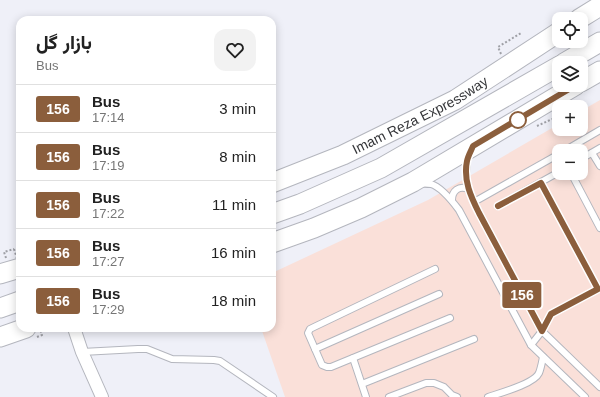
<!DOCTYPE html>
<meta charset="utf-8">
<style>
body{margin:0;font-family:Helvetica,Vazirmatn,sans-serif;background:#f2f2f2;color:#222;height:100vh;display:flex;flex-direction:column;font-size:15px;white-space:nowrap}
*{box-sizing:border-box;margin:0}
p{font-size:13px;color:#767676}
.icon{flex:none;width:22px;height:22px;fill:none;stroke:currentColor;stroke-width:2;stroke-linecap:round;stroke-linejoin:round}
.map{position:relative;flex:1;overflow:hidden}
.drawer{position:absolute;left:16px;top:16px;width:260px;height:316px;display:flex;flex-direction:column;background:#fff;border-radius:12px;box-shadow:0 2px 10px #0003}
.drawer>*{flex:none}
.badge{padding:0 8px;border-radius:3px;font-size:14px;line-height:26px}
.fabs{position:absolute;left:552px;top:12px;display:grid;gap:8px}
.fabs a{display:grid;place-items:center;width:36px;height:36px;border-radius:8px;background:#fff;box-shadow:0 2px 10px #0003;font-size:20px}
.map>.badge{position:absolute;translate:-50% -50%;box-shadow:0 0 0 2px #fff}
.round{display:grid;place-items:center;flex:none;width:42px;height:42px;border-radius:12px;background:#f2f2f2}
.head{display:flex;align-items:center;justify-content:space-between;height:68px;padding:0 20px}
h1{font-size:19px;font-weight:800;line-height:30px}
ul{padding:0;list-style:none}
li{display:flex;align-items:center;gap:12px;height:48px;padding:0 20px;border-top:1px solid #e0e0e0}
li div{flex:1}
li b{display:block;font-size:15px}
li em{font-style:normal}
li .badge{min-width:44px;font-weight:700;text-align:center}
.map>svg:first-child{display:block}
.commercial{fill:#fae0d9;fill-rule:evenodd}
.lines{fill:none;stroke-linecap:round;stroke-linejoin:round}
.service-casing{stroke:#b4b6be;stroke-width:8}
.minor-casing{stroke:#b4b6be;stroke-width:14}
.trunk-casing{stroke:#b4b6be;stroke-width:21}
.path{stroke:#9fa0a6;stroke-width:2;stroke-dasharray:2 2;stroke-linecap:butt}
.service{stroke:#fff;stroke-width:6}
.minor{stroke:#fff;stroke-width:12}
.trunk{stroke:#fff;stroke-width:19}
.path-bridge{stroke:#9fa0a6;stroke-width:2;stroke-dasharray:2 2;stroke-linecap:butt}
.line-casing{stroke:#fff;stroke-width:9}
.line{stroke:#8b5e3c;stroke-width:6}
.stop-dot{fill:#fff;stroke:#8b5e3c;stroke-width:2}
.labels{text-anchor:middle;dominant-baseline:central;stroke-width:3;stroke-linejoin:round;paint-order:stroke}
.street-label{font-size:14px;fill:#353639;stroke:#eff0f8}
</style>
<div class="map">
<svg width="600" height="397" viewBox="0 0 600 397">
<rect width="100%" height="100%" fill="#eff0f8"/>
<path class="commercial" d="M 600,100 L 600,397 L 285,397 L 261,328 L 272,328 L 272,273 L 428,200 L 559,124 L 559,129 L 581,129 L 581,111 ZM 559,151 L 581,151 L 581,173 L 559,173 Z"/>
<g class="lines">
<defs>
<g id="service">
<path d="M 564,151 L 600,130"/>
<path d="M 592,153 L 600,166"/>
<path d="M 469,154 L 467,161 L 466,174 L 468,189 L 479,213 L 542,331 L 600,387"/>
<path d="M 581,159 L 600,148"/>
<path d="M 571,173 L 600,228"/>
<path d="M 421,183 C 424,184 428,184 431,184 C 441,187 453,202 459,210 L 531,345 L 585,397"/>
<path d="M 541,183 L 598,289"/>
<path d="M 452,200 C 452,191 459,185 468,189"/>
<path d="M 474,202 L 559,154"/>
<path d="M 498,206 L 559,172"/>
<path d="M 435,269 L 314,327 L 310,329 L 308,333 L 322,365 L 327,367 L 331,367 L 450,318"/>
<path d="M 531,345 L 542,331 L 551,314 L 600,288"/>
<path d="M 315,349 L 439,294"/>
<path d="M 82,352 L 138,349 L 147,349 L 172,359 L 214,360 L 220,361 L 273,397"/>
<path d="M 353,358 L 366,397"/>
<path d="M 362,384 L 474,339"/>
<path d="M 389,397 L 426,383 L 434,383 L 444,387 L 452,395 L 457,397"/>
<path d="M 488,397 C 500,393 534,384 539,373 C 541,368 542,362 543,357"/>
</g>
<path id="minor" d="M 74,328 L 82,352 L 102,397"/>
<g id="trunk">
<path d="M 579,19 L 600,6"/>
<path d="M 564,63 L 600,42"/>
<path d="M 581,82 L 600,71"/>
<path id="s1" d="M 272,183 L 343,155 L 455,100 L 559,32"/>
<path d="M 272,214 L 300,204 L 381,168 L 559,66"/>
<path d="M 272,243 L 314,228 L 361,208 L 413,182 L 576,85"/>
<path d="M 0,274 L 20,268"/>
<path d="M 0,308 L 20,301"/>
<path d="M 0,337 L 26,328"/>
</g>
</defs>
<use href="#service" class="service-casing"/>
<use href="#minor" class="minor-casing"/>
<use href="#trunk" class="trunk-casing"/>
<g class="path">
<path d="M 501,54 L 498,47 L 521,33"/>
<path d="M 537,126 L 559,116"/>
<path d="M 6,258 L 4,252 L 14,249"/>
<path d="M 37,337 L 42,335 L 40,329"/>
</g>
<use href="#service" class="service"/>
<use href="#minor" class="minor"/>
<use href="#trunk" class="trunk"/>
<path class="path-bridge" d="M 14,249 L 20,268"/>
</g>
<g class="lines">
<defs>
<path id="line" d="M 498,206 L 541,183 L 598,289 L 551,314 L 542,331 L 479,213 C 471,197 463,180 467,161 C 468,156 471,151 473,146 L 576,85"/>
</defs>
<use href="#line" class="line-casing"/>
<use href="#line" class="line"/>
</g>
<circle class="stop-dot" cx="518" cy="120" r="8"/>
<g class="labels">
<g class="street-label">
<text stroke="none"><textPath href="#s1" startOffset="163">Imam Reza Expressway</textPath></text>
</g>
</g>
</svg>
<div class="fabs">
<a><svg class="icon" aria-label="locate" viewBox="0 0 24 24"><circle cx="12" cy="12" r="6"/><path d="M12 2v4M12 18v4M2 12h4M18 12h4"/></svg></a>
<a><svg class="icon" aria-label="layers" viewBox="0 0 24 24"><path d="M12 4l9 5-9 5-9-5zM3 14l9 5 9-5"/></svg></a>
<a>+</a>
<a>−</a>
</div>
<b class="badge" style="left:522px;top:295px;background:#8b5e3c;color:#fff">156</b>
<section class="drawer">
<div class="head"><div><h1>بازار گل</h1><p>Bus</p></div><a class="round"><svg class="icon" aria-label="heart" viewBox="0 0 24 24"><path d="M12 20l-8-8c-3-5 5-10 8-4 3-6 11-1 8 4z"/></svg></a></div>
<ul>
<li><span class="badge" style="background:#8b5e3c;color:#fff">156</span><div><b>Bus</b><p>17:14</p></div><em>3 min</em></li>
<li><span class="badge" style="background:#8b5e3c;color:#fff">156</span><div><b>Bus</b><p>17:19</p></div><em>8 min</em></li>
<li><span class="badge" style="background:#8b5e3c;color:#fff">156</span><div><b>Bus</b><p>17:22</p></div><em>11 min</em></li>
<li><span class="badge" style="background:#8b5e3c;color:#fff">156</span><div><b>Bus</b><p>17:27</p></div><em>16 min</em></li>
<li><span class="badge" style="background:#8b5e3c;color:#fff">156</span><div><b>Bus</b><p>17:29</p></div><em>18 min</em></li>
</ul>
</section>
</div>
